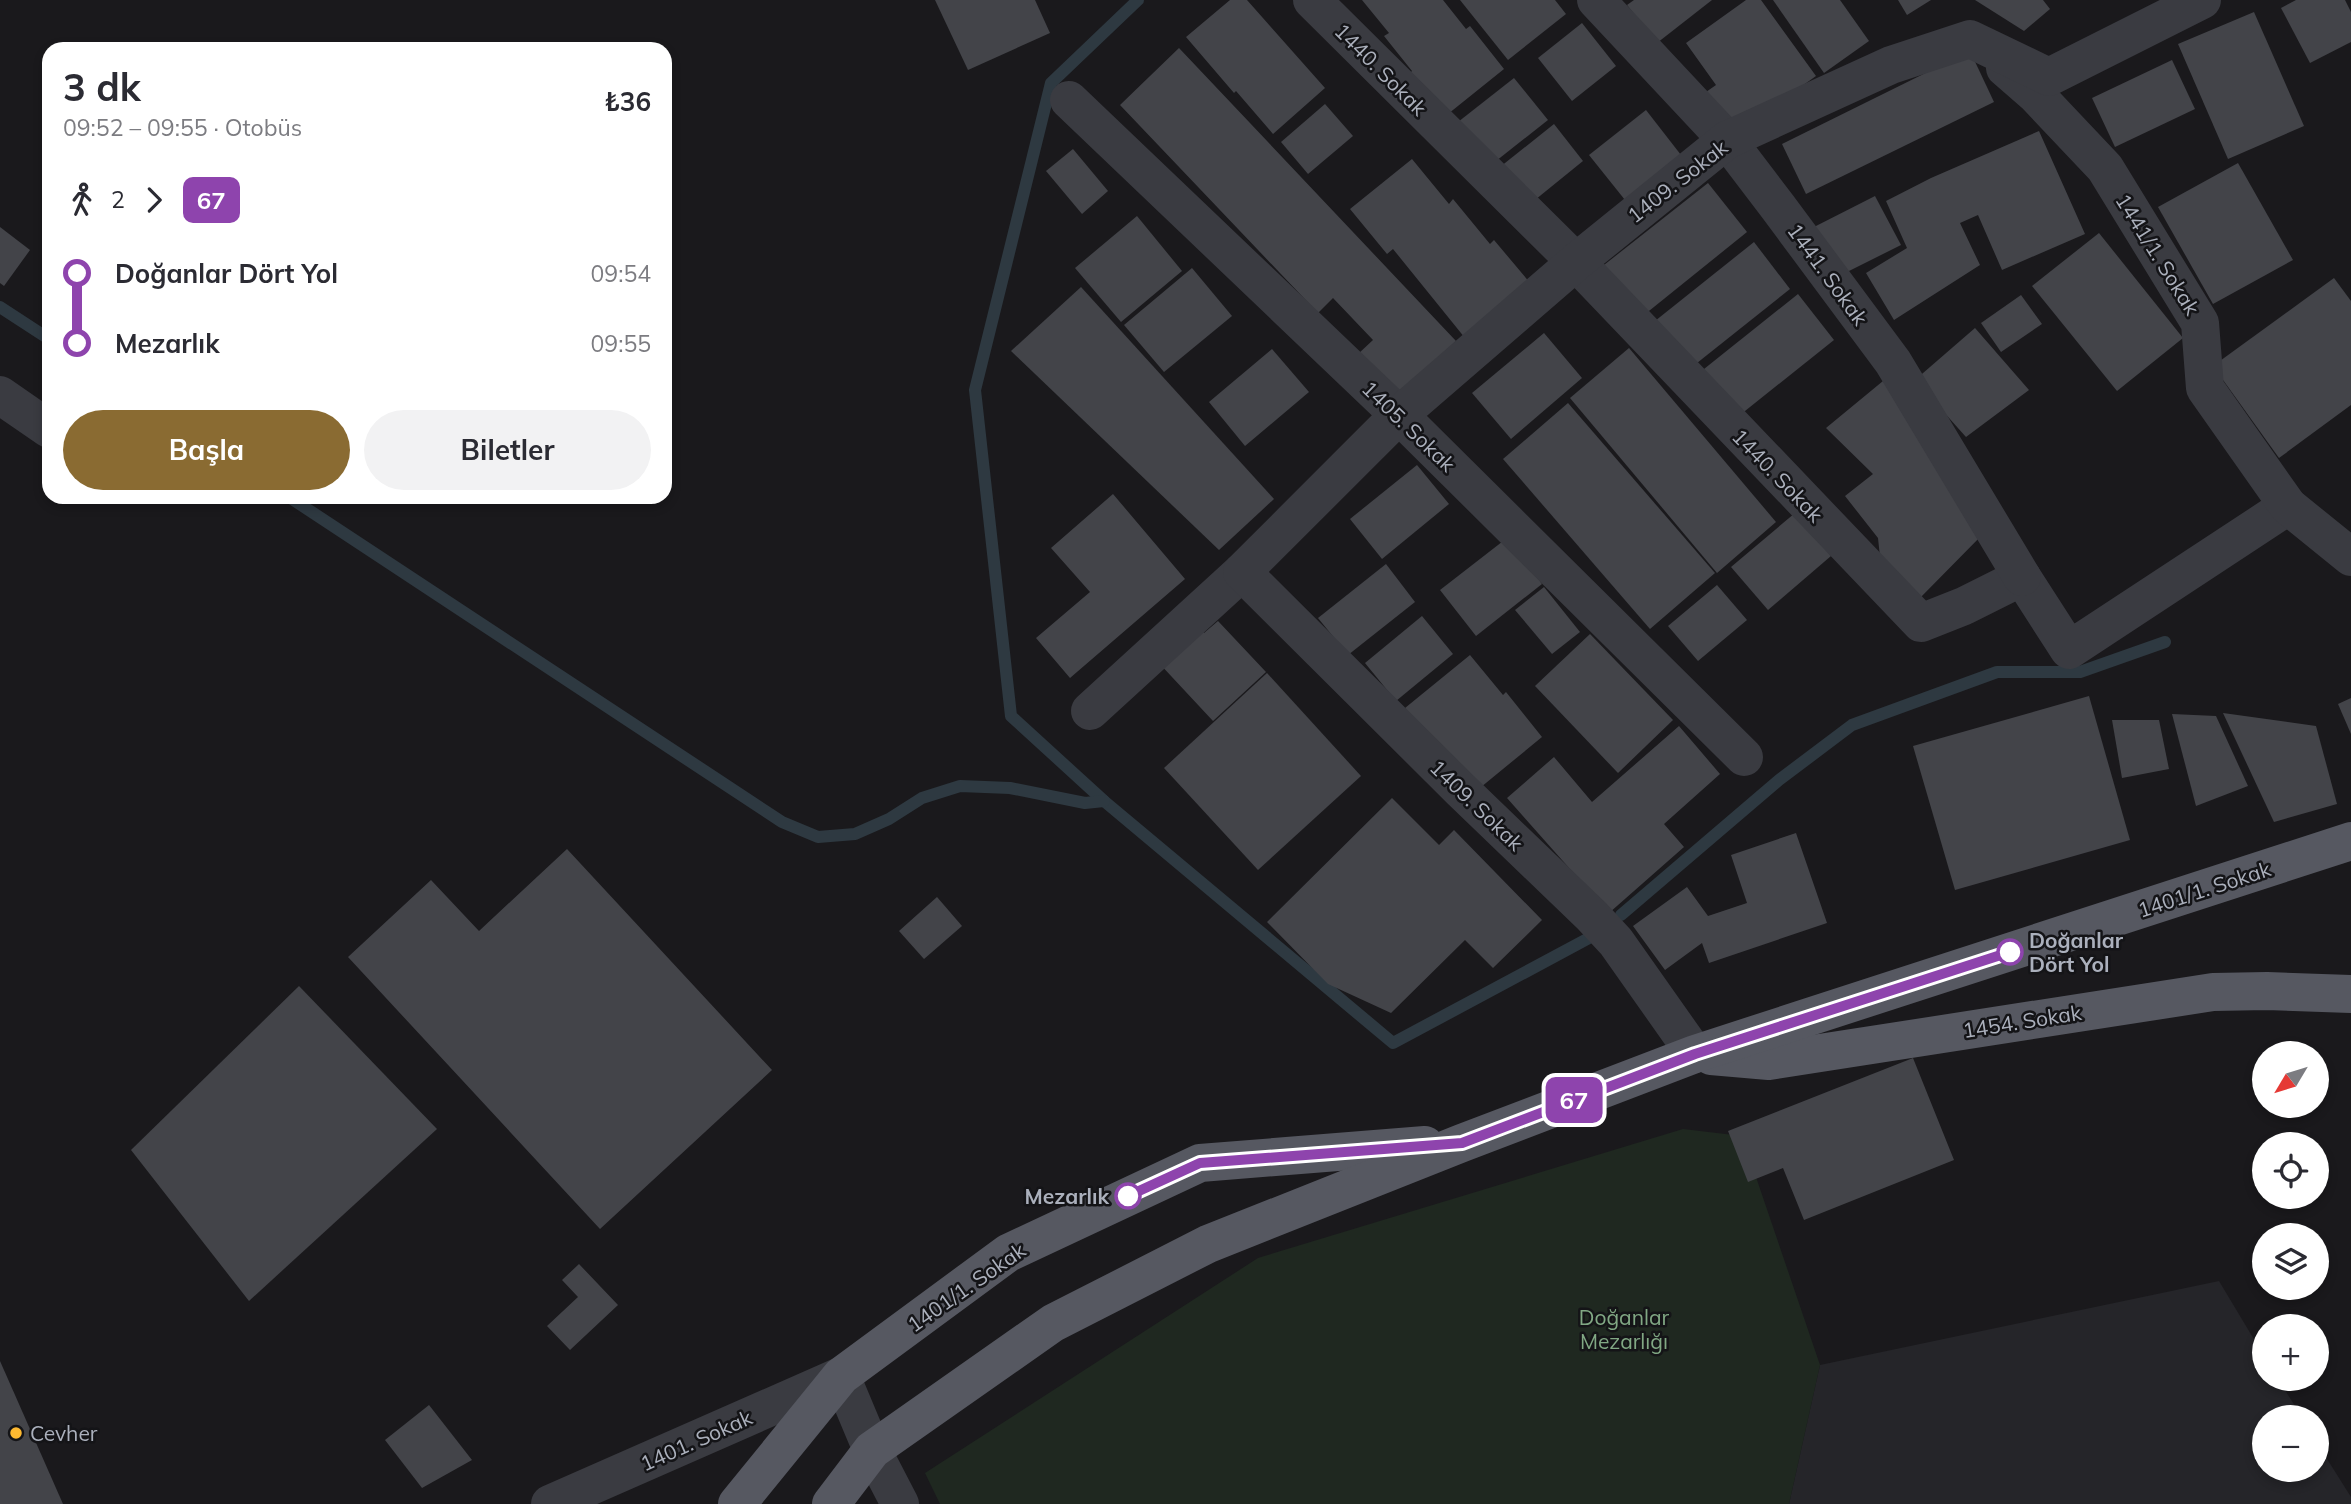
<!DOCTYPE html>
<html lang="tr">
<meta charset="utf-8">
<style>
body{margin:0;font-family:Mulish,sans-serif;background:#f2f2f3;color:#2b2b33;height:100vh;display:flex;flex-direction:column;font-size:26px;white-space:nowrap}
*{box-sizing:border-box;margin:0}
p{font-size:23px;color:#7c7c81}
.icon{flex:none;width:38px;height:38px;fill:none;stroke:currentColor;stroke-width:2;stroke-linecap:round;stroke-linejoin:round}
.map{position:relative;flex:1;overflow:hidden}
.drawer{position:absolute;left:42px;top:42px;width:630px;height:462px;display:flex;flex-direction:column;background:#fff;border-radius:21px;box-shadow:0 4px 10px #0003}
.drawer>*{flex:none}
.badge{padding:0 14px;border-radius:10px;font-size:24px;line-height:46px}
.needle{width:46px;rotate:232deg}
.tools{position:absolute;left:2252px;top:1041px;display:grid;gap:14px}
.tools a{display:grid;place-items:center;width:77px;height:77px;border-radius:50%;background:#fff;box-shadow:0 4px 10px #0003;font-size:35px}
.map>.badge{position:absolute;translate:-50% -50%;box-shadow:0 0 0 4px #fff}
.legs{display:flex;align-items:center;gap:10px;height:77px;padding:0 21px;font-size:23px}
.legs p{margin-inline-start:auto}
.summary{display:flex;align-items:center;justify-content:space-between;height:119px;padding:0 21px}
h1{font-size:38px;font-weight:700;line-height:52px}
.primary-button{display:flex;gap:14px;margin-top:auto;padding:14px 21px}
.primary-button a{flex:1;height:80px;border-radius:42px;background:#8a6b32;color:#fff;font-size:28px;font-weight:700;line-height:80px;text-align:center}
.primary-button a+a{background:#f2f2f3;color:#2b2b33}
ul{padding:0 21px;list-style:none}
li{display:flex;align-items:center;gap:24px;height:70px;font-size:26px}
li i{display:grid;place-items:center;width:10px;height:100%;margin:0 9px;background:currentColor}
li i::after{content:'';width:18px;height:18px;margin:-9px;border:5px solid;border-radius:50%;background:#fff}
li p{margin-inline-start:auto}
li:first-child i{background:linear-gradient(#0000 50%,currentColor 0)}
li:last-child i{background:linear-gradient(currentColor 50%,#0000 0)}
.map>svg:first-child{display:block}
.built{fill:#252529}
.green{fill:#1f2820}
.lines{fill:none;stroke-linecap:round;stroke-linejoin:round}
.stream{stroke:#2e3941;stroke-width:12}
.building{fill:#434449}
.minor{stroke:#3a3b41;stroke-width:38}
.major{stroke:#565861;stroke-width:38}
.line-1-casing{stroke:#fff;stroke-width:16}
.line-1{stroke:#8e44ad;stroke-width:10}
.stop-1-dot{fill:#fff;stroke:#8e44ad;stroke-width:3.5}
.poi-dot{fill:#fdb931;stroke:#141417;stroke-width:2.5}
.labels{text-anchor:middle;dominant-baseline:central;stroke-width:5;stroke-linejoin:round;paint-order:stroke}
.street-label{font-size:21px;fill:#abb0bc;stroke:#141417}
.stop-label{font-size:21px;font-weight:bold;fill:#abb0bc;stroke:#141417;text-anchor:start}
.park-label{font-size:21px;fill:#81a884;stroke:#141417}
.poi-label{font-size:21px;fill:#abb0bc;stroke:#141417;text-anchor:start}
</style>
<div class="map">
<svg width="2351" height="1504" viewBox="0 0 2351 1504">
<rect width="100%" height="100%" fill="#1a191c"/>
<path class="built" d="M 2219,1281 L 2264,1356 L 2264,1379 L 2278,1379 L 2302,1417 L 2264,1418 L 2264,1470 L 2317,1470 L 2317,1443 L 2351,1497 L 2351,1504 L 1789,1504 L 1820,1365 Z"/>
<path class="green" d="M 1683,1129 L 1742,1136 L 1820,1365 L 1789,1504 L 940,1504 L 925,1473 L 1258,1258 Z"/>
<g class="lines">
<g class="stream">
<path d="M 1138,0 L 1051,83 L 975,390 L 1011,716 L 1104,801 L 1393,1043 L 1589,938"/>
<path d="M 0,307 L 49,339"/>
<path d="M 289,497 L 782,822 L 818,837 L 855,834 L 889,819 L 922,798 L 960,786 L 1010,788 L 1085,803 L 1104,801"/>
<path d="M 1621,915 L 1779,780 L 1852,725 L 1997,672 L 2080,672 L 2165,642"/>
</g>
</g>
<g class="building">
<path d="M 935,0 L 1035,0 L 1050,33 L 968,70 Z"/>
<path d="M 1230,0 L 1247,0 L 1325,88 L 1273,134 L 1236,91 L 1234,93 L 1186,37 Z"/>
<path d="M 1362,0 L 1443,0 L 1466,29 L 1470,26 L 1504,69 L 1443,118 L 1409,74 L 1412,71 L 1384,36 L 1389,33 Z"/>
<path d="M 1460,0 L 1555,0 L 1566,14 L 1508,60 Z"/>
<path d="M 1634,0 L 1712,0 L 1657,43 L 1627,5 Z"/>
<path d="M 1746,0 L 1761,0 L 1816,76 L 1735,134 L 1706,92 L 1716,85 L 1686,43 Z"/>
<path d="M 1773,0 L 1840,0 L 1869,41 L 1824,73 Z"/>
<path d="M 1898,0 L 1931,0 L 1907,15 Z"/>
<path d="M 1975,0 L 2043,0 L 2050,9 L 2024,31 Z"/>
<path d="M 2296,0 L 2345,0 L 2351,12 L 2351,42 L 2310,63 L 2281,8 Z"/>
<path d="M 2254,12 L 2304,126 L 2228,159 L 2178,44 Z"/>
<path d="M 1582,23 L 1616,66 L 1572,101 L 1538,58 Z"/>
<path d="M 1179,48 L 1456,341 L 1397,396 L 1358,354 L 1373,340 L 1333,298 L 1318,313 L 1120,105 Z"/>
<path d="M 1970,51 L 1994,102 L 1806,194 L 1782,144 Z"/>
<path d="M 2172,60 L 2195,109 L 2115,147 L 2092,98 Z"/>
<path d="M 1514,78 L 1548,120 L 1491,165 L 1458,122 Z"/>
<path d="M 1325,104 L 1353,136 L 1308,174 L 1281,142 Z"/>
<path d="M 1646,110 L 1681,155 L 1625,200 L 1589,155 Z"/>
<path d="M 1554,124 L 1583,161 L 1530,204 L 1500,167 Z"/>
<path d="M 2039,131 L 2085,234 L 2002,270 L 1978,215 L 1960,223 L 1980,265 L 1894,320 L 1866,273 L 1907,248 L 1886,201 L 1931,178 Z"/>
<path d="M 1073,149 L 1108,191 L 1082,214 L 1046,171 Z"/>
<path d="M 1412,159 L 1449,204 L 1453,199 L 1490,244 L 1494,240 L 1531,284 L 1465,338 L 1393,249 L 1387,254 L 1350,209 Z"/>
<path d="M 2238,163 L 2293,260 L 2213,304 L 2158,207 Z"/>
<path d="M 1708,183 L 1747,232 L 1644,315 L 1604,265 Z"/>
<path d="M 1875,196 L 1901,245 L 1839,276 L 1814,227 Z"/>
<path d="M 1137,216 L 1182,271 L 1121,322 L 1075,268 Z"/>
<path d="M 0,227 L 30,250 L 4,286 L 0,283 Z"/>
<path d="M 2099,233 L 2183,338 L 2117,391 L 2032,286 Z"/>
<path d="M 1754,242 L 1790,289 L 1692,367 L 1655,321 Z"/>
<path d="M 1192,268 L 1232,316 L 1164,372 L 1124,325 Z"/>
<path d="M 2334,278 L 2351,301 L 2351,405 L 2279,458 L 2213,366 Z"/>
<path d="M 1081,287 L 1274,499 L 1219,550 L 1011,351 Z"/>
<path d="M 1798,294 L 1834,340 L 1735,419 L 1699,373 Z"/>
<path d="M 2021,295 L 2042,324 L 2001,352 L 1981,323 Z"/>
<path d="M 1975,328 L 2029,390 L 1966,437 L 1915,380 Z"/>
<path d="M 1544,333 L 1582,378 L 1511,439 L 1472,393 Z"/>
<path d="M 1629,348 L 1776,522 L 1717,573 L 1570,398 Z"/>
<path d="M 1272,349 L 1309,392 L 1245,446 L 1209,402 Z"/>
<path d="M 1883,381 L 1984,533 L 1919,599 L 1880,557 L 1878,538 L 1845,496 L 1873,474 L 1826,428 Z"/>
<path d="M 1568,403 L 1715,573 L 1650,629 L 1503,459 Z"/>
<path d="M 1417,465 L 1449,504 L 1382,559 L 1350,519 Z"/>
<path d="M 1113,494 L 1185,579 L 1070,678 L 1036,638 L 1090,592 L 1051,548 Z"/>
<path d="M 1795,513 L 1831,556 L 1768,610 L 1731,567 Z"/>
<path d="M 1507,538 L 1542,584 L 1476,636 L 1440,590 Z"/>
<path d="M 1386,564 L 1415,602 L 1348,655 L 1318,618 Z"/>
<path d="M 1717,585 L 1747,620 L 1698,661 L 1668,626 Z"/>
<path d="M 1544,587 L 1580,632 L 1552,654 L 1515,610 Z"/>
<path d="M 1422,616 L 1453,654 L 1396,701 L 1365,663 Z"/>
<path d="M 1218,621 L 1266,672 L 1213,721 L 1158,662 L 1198,626 L 1204,633 Z"/>
<path d="M 1590,634 L 1673,720 L 1618,773 L 1535,686 Z"/>
<path d="M 1470,655 L 1503,695 L 1506,692 L 1542,737 L 1475,792 L 1405,708 Z"/>
<path d="M 1267,673 L 1361,776 L 1258,870 L 1164,768 Z"/>
<path d="M 2089,696 L 2130,840 L 1955,890 L 1913,746 Z"/>
<path d="M 2351,698 L 2351,734 L 2338,704 Z"/>
<path d="M 2223,713 L 2316,726 L 2337,804 L 2274,822 Z"/>
<path d="M 2172,714 L 2216,716 L 2248,786 L 2196,806 Z"/>
<path d="M 2112,720 L 2159,720 L 2169,769 L 2122,778 Z"/>
<path d="M 1679,726 L 1720,774 L 1664,824 L 1684,847 L 1609,913 L 1507,798 L 1554,757 L 1592,802 Z"/>
<path d="M 1392,798 L 1439,845 L 1454,830 L 1542,920 L 1493,968 L 1465,940 L 1391,1013 L 1328,984 L 1267,922 Z"/>
<path d="M 1796,833 L 1827,923 L 1709,963 L 1702,943 L 1665,970 L 1633,926 L 1687,887 L 1708,916 L 1747,903 L 1731,855 Z"/>
<path d="M 567,849 L 772,1070 L 600,1229 L 348,957 L 431,880 L 479,931 Z"/>
<path d="M 937,897 L 962,926 L 924,959 L 899,931 Z"/>
<path d="M 299,986 L 437,1129 L 249,1301 L 131,1150 Z"/>
<path d="M 1913,1058 L 1954,1160 L 1804,1220 L 1783,1168 L 1748,1182 L 1728,1131 Z"/>
<path d="M 579,1264 L 618,1305 L 570,1350 L 547,1326 L 578,1297 L 562,1280 Z"/>
<path d="M 0,1361 L 63,1504 L 0,1504 Z"/>
<path d="M 429,1405 L 472,1460 L 422,1488 L 385,1440 Z"/>
</g>
<g class="lines">
<g class="minor">
<path d="M 1312,0 L 1576,262 L 1921,623 L 1964,606 L 2022,577 L 2069,650 L 2288,506"/>
<path d="M 1596,0 L 1727,140 L 1778,207 L 1893,362 L 2022,577"/>
<path d="M 2005,68 L 2036,95 L 2105,168 L 2200,323 L 2205,388 L 2288,506 L 2351,557"/>
<path d="M 1069,100 L 1399,415 L 1744,757"/>
<path d="M 0,395 L 49,429"/>
<path d="M 1090,711 L 1242,572"/>
<path d="M 1695,1054 L 1616,942 L 1592,916 L 1461,790 L 1242,572 L 1399,415 L 1576,262 L 1727,140 L 1891,65 L 1970,39 L 2049,77 L 2202,0"/>
<path d="M 550,1504 L 841,1376 L 872,1450 L 900,1504"/>
</g>
<g class="major">
<path d="M 1711,1056 L 1769,1061 L 2213,992 L 2267,991 L 2351,994"/>
<path d="M 737,1504 L 841,1376 L 1008,1253 L 1200,1163 L 1425,1145"/>
<path d="M 831,1504 L 872,1450 L 1053,1323 L 1208,1244 L 1462,1143 L 1695,1054 L 2351,841"/>
</g>
</g>
<g class="lines">
<defs>
<path id="line-1" d="M 1128,1196 L 1200,1163 L 1462,1143 L 1695,1054 L 2010,952"/>
</defs>
<use href="#line-1" class="line-1-casing"/>
<use href="#line-1" class="line-1"/>
</g>
<g class="stop-1-dot">
<circle cx="2010" cy="952" r="12"/>
<circle cx="1128" cy="1196" r="12"/>
</g>
<circle class="poi-dot" cx="16" cy="1433" r="7"/>
<g class="labels">
<g class="street-label">
<text transform="translate(1381 69) rotate(45)">1440. Sokak</text>
<text transform="translate(1677 181) rotate(-38)">1409. Sokak</text>
<text transform="translate(2158 254) rotate(58)">1441/1. Sokak</text>
<text transform="translate(1828 274) rotate(54)">1441. Sokak</text>
<text transform="translate(1409 426) rotate(44)">1405. Sokak</text>
<text transform="translate(1778 475) rotate(46)">1440. Sokak</text>
<text transform="translate(1477 805) rotate(44)">1409. Sokak</text>
<text transform="translate(2204 889) rotate(-18)">1401/1. Sokak</text>
<text transform="translate(2022 1021) rotate(-9)">1454. Sokak</text>
<text transform="translate(966 1287) rotate(-35)">1401/1. Sokak</text>
<text transform="translate(696 1440) rotate(-24)">1401. Sokak</text>
</g>
<g class="stop-label">
<text x="2029" y="940">Doğanlar<tspan x="2029" dy="24">Dört Yol</tspan></text>
<text x="1109" y="1196" text-anchor="end">Mezarlık</text>
</g>
<g class="park-label">
<text x="1624" y="1317">Doğanlar<tspan x="1624" dy="24">Mezarlığı</tspan></text>
</g>
<g class="poi-label">
<text x="30" y="1433">Cevher</text>
</g>
</g>
</svg>
<div class="tools">
<a><svg class="needle" viewBox="-14 -14 28 28"><path d="M0-13l5 13h-10z" fill="#e53935"/><path d="M0 13l5-13h-10z" fill="#7c7c81"/></svg></a>
<a><svg class="icon" aria-label="locate" viewBox="0 0 24 24"><circle cx="12" cy="12" r="6"/><path d="M12 2v4M12 18v4M2 12h4M18 12h4"/></svg></a>
<a><svg class="icon" aria-label="layers" viewBox="0 0 24 24"><path d="M12 4l9 5-9 5-9-5zM3 14l9 5 9-5"/></svg></a>
<a>+</a>
<a>−</a>
</div>
<b class="badge" style="left:1574px;top:1100px;background:#8e44ad;color:#fff">67</b>
<section class="drawer">
<div class="summary"><div><h1>3 dk</h1><p>09:52 – 09:55 · Otobüs</p></div><b>₺36</b></div>
<div class="legs"><svg class="icon" aria-label="walk" viewBox="0 0 24 24"><circle cx="13" cy="4" r="2"/><path d="M13 8l-2 6 4 7M11 14l-3 7M7 12l3-4h3l4 4"/></svg>2<svg class="icon" aria-label="forward" viewBox="0 0 24 24"><path d="M9 5l7 7-7 7"/></svg><b class="badge" style="background:#8e44ad;color:#fff">67</b></div>
<ul>
<li><i style="color:#8e44ad"></i><b>Doğanlar Dört Yol</b><p>09:54</p></li>
<li><i style="color:#8e44ad"></i><b>Mezarlık</b><p>09:55</p></li>
</ul>
<div class="primary-button"><a>Başla</a><a>Biletler</a></div>
</section>
</div>
